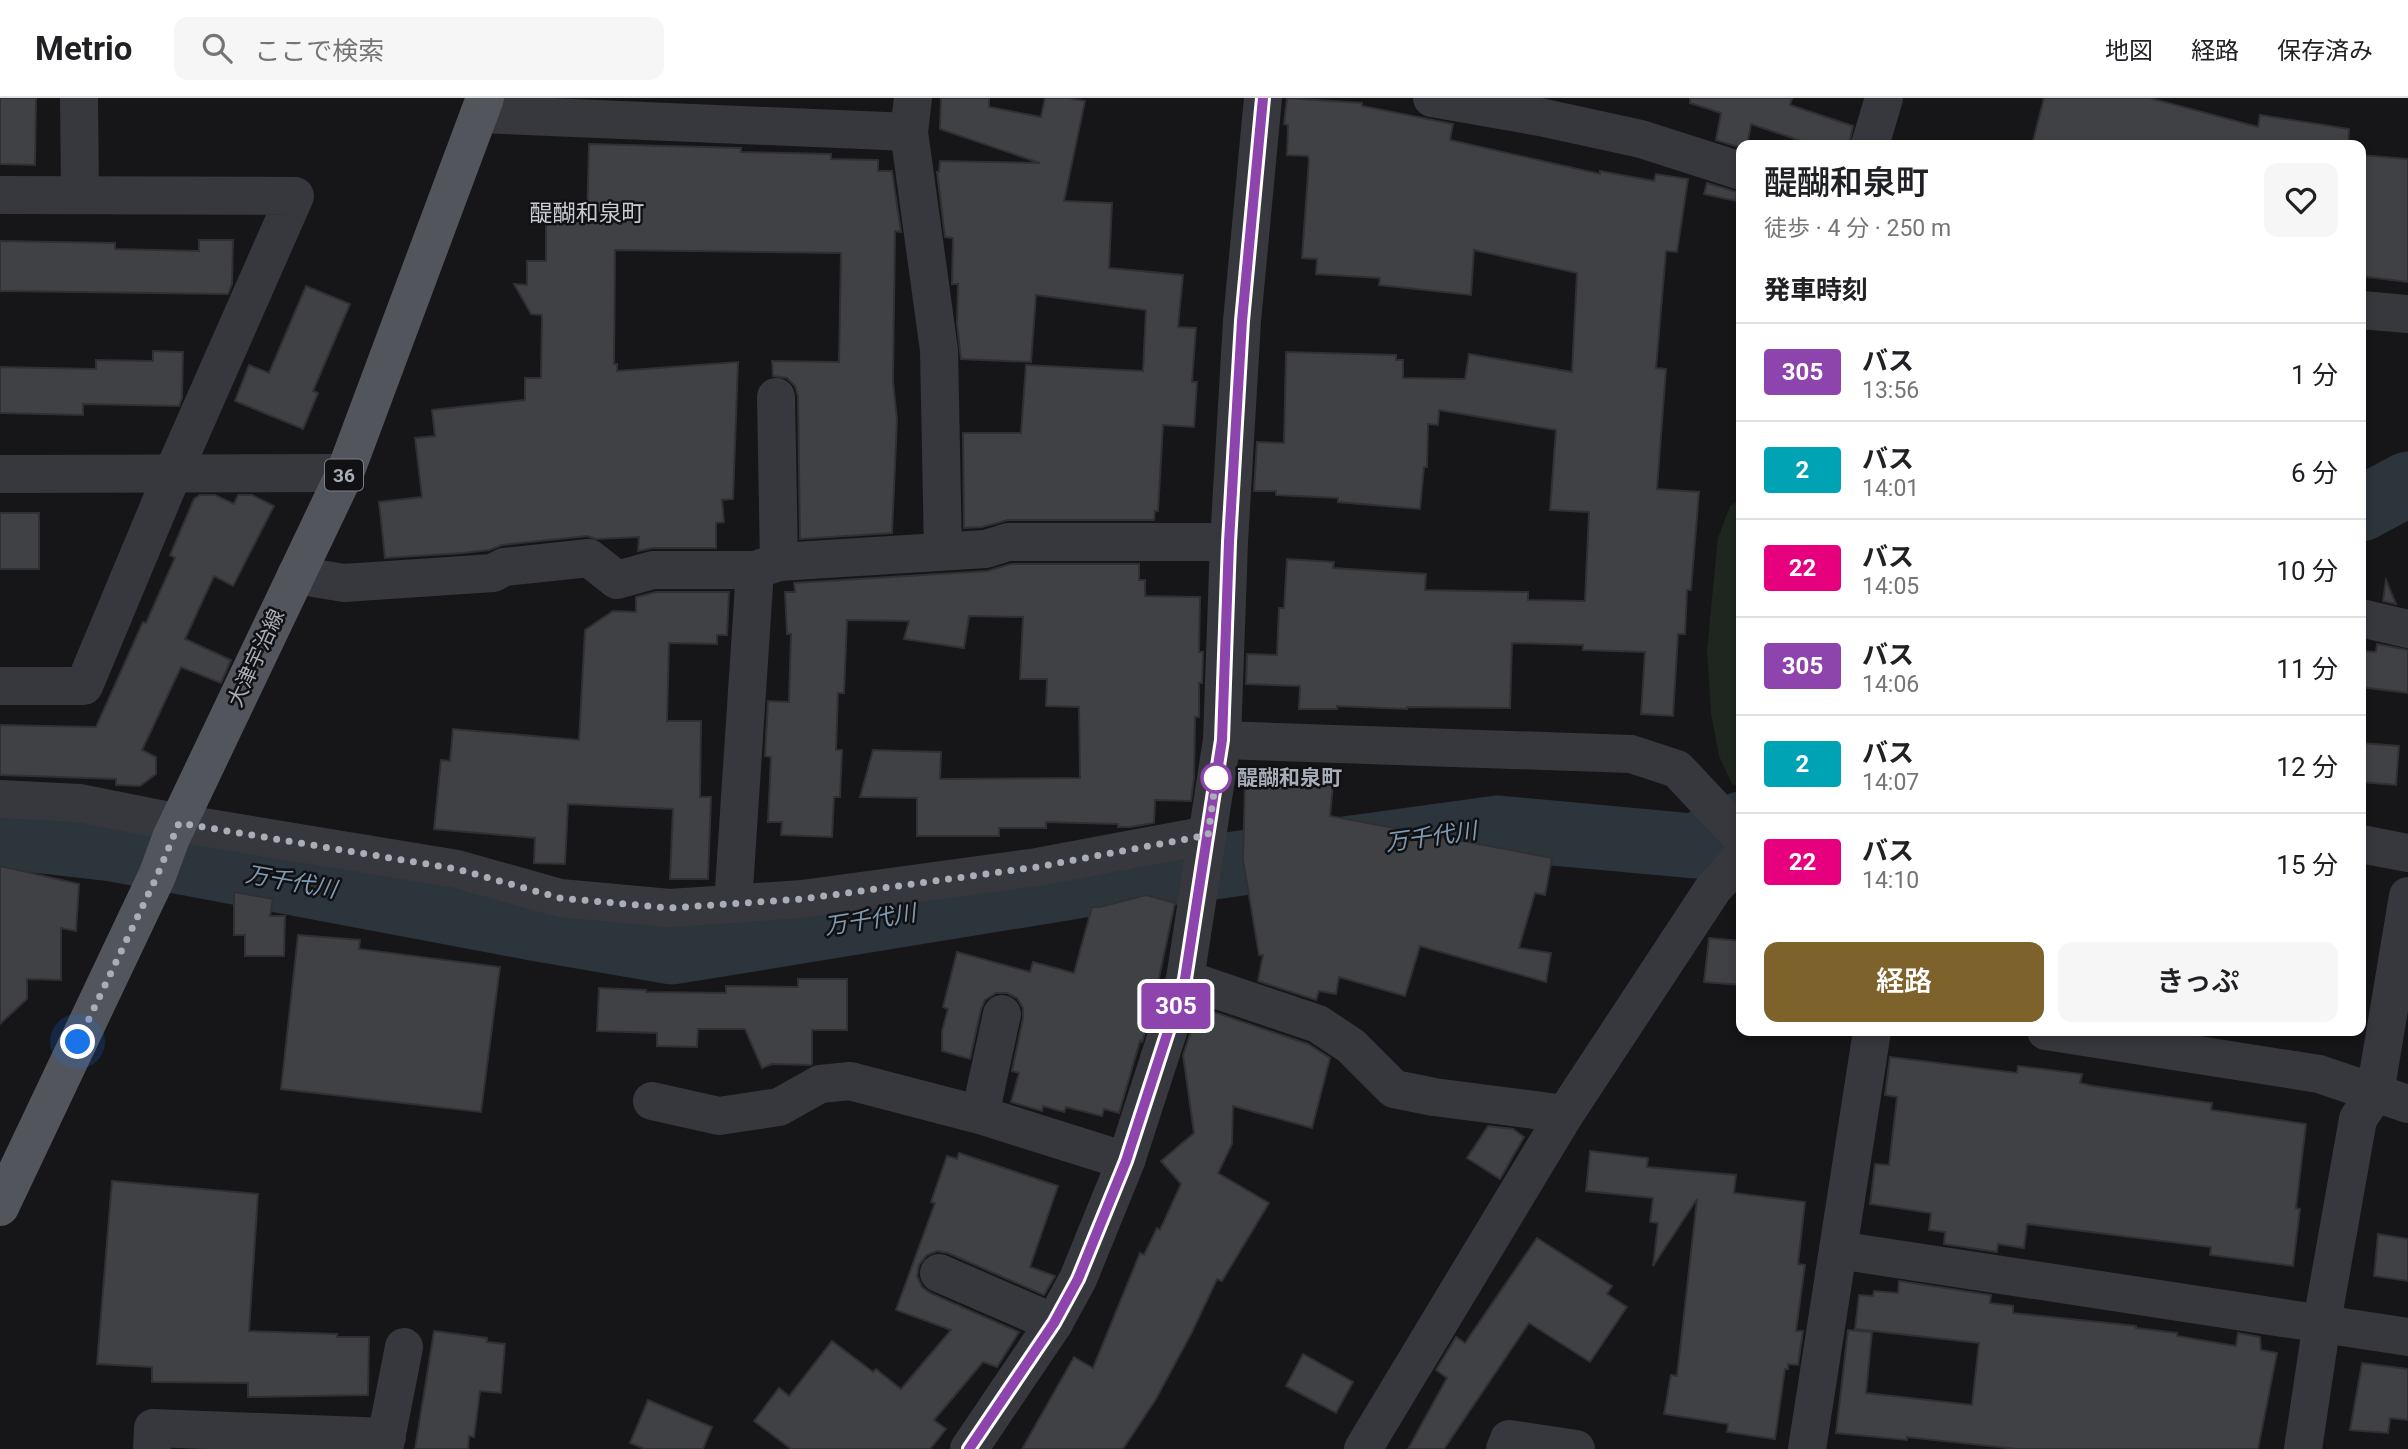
<!DOCTYPE html>
<html lang="ja">
<meta charset="utf-8">
<style>
body{margin:0;font-family:Roboto,"Noto Sans JP",sans-serif;background:#f6f6f6;color:#202124;height:100vh;display:flex;flex-direction:column;font-size:26px;white-space:nowrap}
*{box-sizing:border-box;margin:0}
p{font-size:23px;color:#757577}
.icon{flex:none;width:38px;height:38px;fill:none;stroke:currentColor;stroke-width:2;stroke-linecap:round;stroke-linejoin:round}
.map{position:relative;flex:1;overflow:hidden}
.details{position:absolute;left:1736px;top:42px;width:630px;height:896px;display:flex;flex-direction:column;background:#fff;border-radius:14px;box-shadow:0 4px 10px #0003}
.details>*{flex:none}
.badge{padding:0 14px;border-radius:5px;font-size:24px;line-height:46px}
.you{position:absolute;width:35px;height:35px;margin:-18px;border:5px solid #fff;border-radius:50%;background:#1a73e8;box-shadow:0 0 0 10px #1a73e833}
.map>.badge{position:absolute;translate:-50% -50%;box-shadow:0 0 0 4px #fff}
h2{padding:0 28px;font-size:26px;line-height:63px}
.round{display:grid;place-items:center;flex:none;width:74px;height:74px;border-radius:14px;background:#f6f6f6}
.headline{display:flex;align-items:center;justify-content:space-between;height:119px;padding:0 28px}
h1{font-size:33px;font-weight:600;line-height:52px}
.action{display:flex;gap:14px;margin-top:auto;padding:14px 28px}
.action a{flex:1;height:80px;border-radius:14px;background:#7e622b;color:#fff;font-size:28px;font-weight:600;line-height:80px;text-align:center}
.action a+a{background:#f6f6f6;color:#202124}
ul{padding:0;list-style:none}
li{display:flex;align-items:center;gap:21px;height:98px;padding:0 28px;border-top:2px solid #e0e0e0}
li div{flex:1}
li b{display:block;font-size:26px}
li em{font-style:normal}
li .badge{min-width:77px;font-weight:700;text-align:center}
header{display:flex;align-items:center;gap:42px;box-sizing:border-box;height:98px;padding:0 35px;background:#fff;border-bottom:2px solid #e0e0e0}
header strong{font-size:33px}
nav{display:flex;gap:38px;margin-inline-start:auto;font-size:24px}
.search{width:490px;height:63px;background:#f6f6f6;display:flex;align-items:center;gap:18px;box-sizing:border-box;padding:0 24px;border-radius:14px;color:#757577;font-size:26px}
.map>svg:first-child{display:block}
.green{fill:#1e261f}
.lines{fill:none;stroke-linecap:round;stroke-linejoin:round}
.river{stroke:#2c353c;stroke-width:65}
.building{fill:#404145;stroke:#303034;stroke-width:2}
.minor{stroke:#37383d;stroke-width:38}
.major{stroke:#53555c;stroke-width:38}
.line-casing{stroke:#fff;stroke-width:16}
.line{stroke:#8e44ad;stroke-width:10}
.walk{stroke:#a8adb8;stroke-width:7;stroke-dasharray:0 12.6}
.stop-dot{fill:#fff;stroke:#8e44ad;stroke-width:3.5}
.labels{text-anchor:middle;dominant-baseline:central;stroke-width:5;stroke-linejoin:round;paint-order:stroke}
.shield{fill:#111113;stroke:#7b7e86;stroke-width:2}
.shield-label{font-size:19px;font-weight:bold;fill:#a8adb8}
.street-label{font-size:21px;fill:#a8adb8;stroke:#111113}
.stop-label{font-size:21px;font-weight:bold;fill:#a8adb8;stroke:#111113;text-anchor:start}
.neighbourhood-label{font-size:23px;fill:#c9ccd4;stroke:#111113}
.water-label{font-size:23px;font-style:italic;fill:#7f9bb3;stroke:#111113}
</style>
<header>
<strong>Metrio</strong>
<div class="search"><svg class="icon" aria-label="search" viewBox="0 0 24 24"><circle cx="10" cy="10" r="6"/><path d="M15 15l6 6"/></svg>ここで検索</div>
<nav><a>地図</a><a>経路</a><a>保存済み</a></nav>
</header>
<div class="map">
<svg width="2408" height="1351" viewBox="0 0 2408 1351">
<rect width="100%" height="100%" fill="#161618"/>
<path class="green" d="M 1741,401 L 1741,689 L 1732,686 L 1719,658 L 1711,615 L 1707,552 L 1718,440 L 1730,408 Z"/>
<g class="lines">
<g class="river">
<path d="M 2361,411 L 2408,386"/>
<path d="M 0,738 L 113,751 L 533,830 L 672,854 L 1096,785 L 1498,730 L 1694,748 L 1741,726"/>
</g>
</g>
<g class="building">
<path d="M 0,0 L 36,0 L 35,67 L 0,66 Z"/>
<path d="M 941,0 L 989,0 L 989,9 L 1041,19 L 1045,0 L 1069,0 L 1085,3 L 1064,103 L 1112,105 L 1109,170 L 1183,177 L 1178,229 L 1196,230 L 1192,284 L 1197,284 L 1194,329 L 1163,327 L 1158,413 L 1155,413 L 1154,422 L 1008,422 L 982,429 L 964,430 L 963,335 L 1021,335 L 1026,267 L 1143,273 L 1146,212 L 1036,197 L 1031,264 L 961,261 L 957,225 L 958,186 L 952,186 L 953,140 L 945,139 L 937,74 L 939,74 L 940,63 L 1040,65 L 940,31 Z"/>
<path d="M 1287,0 L 1362,5 L 1362,8 L 1453,26 L 1450,42 L 1600,76 L 1600,73 L 1654,83 L 1656,76 L 1688,81 L 1677,154 L 1666,153 L 1656,270 L 1666,271 L 1657,391 L 1699,394 L 1691,492 L 1687,492 L 1685,536 L 1678,536 L 1673,618 L 1641,616 L 1645,554 L 1583,552 L 1583,547 L 1512,545 L 1510,610 L 1407,609 L 1407,611 L 1337,608 L 1337,611 L 1299,611 L 1300,588 L 1246,586 L 1247,556 L 1277,557 L 1279,510 L 1284,510 L 1287,461 L 1334,464 L 1333,470 L 1426,476 L 1425,492 L 1528,494 L 1528,502 L 1585,503 L 1589,414 L 1550,412 L 1556,332 L 1439,312 L 1438,327 L 1428,326 L 1427,369 L 1424,369 L 1420,411 L 1338,404 L 1338,400 L 1276,397 L 1276,393 L 1254,393 L 1257,344 L 1284,345 L 1286,254 L 1396,257 L 1396,262 L 1403,262 L 1403,280 L 1465,281 L 1469,256 L 1572,274 L 1577,175 L 1474,152 L 1471,197 L 1379,187 L 1380,180 L 1316,176 L 1317,161 L 1302,160 L 1309,62 L 1308,58 L 1287,57 L 1288,27 L 1284,26 Z"/>
<path d="M 1690,0 L 1792,0 L 1790,7 L 1853,28 L 1849,47 L 1813,47 L 1751,26 L 1747,47 L 1741,47 L 1741,50 L 1716,42 L 1721,15 L 1690,5 Z"/>
<path d="M 2044,0 L 2150,0 L 2258,29 L 2260,17 L 2349,31 L 2348,47 L 2032,47 Z"/>
<path d="M 589,46 L 741,50 L 741,54 L 831,56 L 831,61 L 878,62 L 878,73 L 892,73 L 901,134 L 895,133 L 893,283 L 897,322 L 892,435 L 800,441 L 798,298 L 795,288 L 787,280 L 773,278 L 772,263 L 839,264 L 841,155 L 615,152 L 614,266 L 617,266 L 617,273 L 738,264 L 733,401 L 722,402 L 724,424 L 716,425 L 716,450 L 653,450 L 638,453 L 639,439 L 596,441 L 587,438 L 502,447 L 489,452 L 463,455 L 385,460 L 379,404 L 422,399 L 415,340 L 435,338 L 432,312 L 525,302 L 525,280 L 541,280 L 542,217 L 531,216 L 514,186 L 527,187 L 527,163 L 546,163 L 546,123 L 587,123 Z"/>
<path d="M 2361,57 L 2408,61 L 2408,184 L 2361,178 Z"/>
<path d="M 1707,85 L 1737,94 L 1736,103 L 1704,96 Z"/>
<path d="M 199,142 L 233,142 L 232,186 L 228,196 L 0,193 L 0,143 L 115,145 L 115,151 L 199,153 Z"/>
<path d="M 306,188 L 350,206 L 313,293 L 318,295 L 303,331 L 235,303 L 249,267 L 269,275 Z"/>
<path d="M 153,253 L 183,254 L 182,300 L 179,308 L 83,306 L 83,317 L 0,315 L 0,269 L 96,271 L 96,262 L 153,263 Z"/>
<path d="M 200,397 L 215,397 L 234,406 L 238,397 L 252,397 L 274,408 L 233,488 L 214,478 L 185,541 L 231,562 L 221,585 L 181,569 L 142,652 L 156,659 L 156,676 L 140,688 L 116,687 L 116,681 L 0,677 L 0,627 L 96,629 L 143,524 L 146,525 L 175,460 L 170,457 L 194,401 Z"/>
<rect x="0" y="415" width="39" height="56"/>
<path d="M 1011,466 L 1139,466 L 1139,482 L 1145,482 L 1145,498 L 1200,499 L 1199,554 L 1203,554 L 1202,585 L 1199,585 L 1199,619 L 1195,619 L 1194,680 L 1191,703 L 1155,702 L 1154,725 L 1130,729 L 1118,729 L 1118,726 L 1046,724 L 1046,730 L 999,730 L 999,738 L 917,738 L 917,700 L 860,699 L 873,652 L 941,654 L 940,681 L 1080,680 L 1079,609 L 1046,608 L 1047,581 L 1020,581 L 1023,519 L 969,518 L 964,550 L 904,541 L 909,523 L 847,522 L 844,595 L 838,595 L 836,652 L 842,652 L 840,699 L 834,699 L 832,739 L 781,737 L 782,724 L 768,724 L 771,659 L 765,658 L 768,603 L 789,604 L 791,536 L 787,536 L 785,494 L 795,494 L 794,485 L 987,473 Z"/>
<path d="M 2386,482 L 2396,506 L 2383,503 Z"/>
<path d="M 656,494 L 729,494 L 727,537 L 717,537 L 717,546 L 669,545 L 667,623 L 701,623 L 700,699 L 711,699 L 708,781 L 670,781 L 673,711 L 568,706 L 565,766 L 534,765 L 535,740 L 434,731 L 441,662 L 450,663 L 453,631 L 579,642 L 585,532 L 613,513 L 636,514 L 636,499 Z"/>
<path d="M 2377,546 L 2408,552 L 2408,595 L 2361,589 L 2361,553 L 2376,554 Z"/>
<path d="M 2361,645 L 2399,648 L 2396,687 L 2361,684 Z"/>
<path d="M 1258,674 L 1334,676 L 1330,718 L 1552,760 L 1545,797 L 1535,795 L 1519,850 L 1551,855 L 1546,884 L 1420,848 L 1405,898 L 1339,879 L 1336,896 L 1319,893 L 1316,902 L 1258,883 L 1263,857 L 1259,857 L 1243,762 L 1245,684 Z"/>
<path d="M 0,768 L 79,786 L 76,833 L 61,830 L 61,882 L 27,881 L 27,901 L 0,926 Z"/>
<path d="M 234,794 L 273,801 L 270,818 L 285,818 L 284,858 L 245,858 L 245,837 L 234,837 Z"/>
<path d="M 1146,797 L 1175,805 L 1156,894 L 1158,894 L 1142,944 L 1140,943 L 1119,1015 L 1104,1011 L 1102,1018 L 1066,1009 L 1064,1014 L 1043,1008 L 1042,1013 L 1011,1004 L 1019,975 L 1012,973 L 1023,920 L 1023,910 L 1017,900 L 1007,895 L 996,895 L 985,902 L 981,911 L 970,961 L 942,953 L 942,933 L 948,911 L 943,909 L 957,854 L 1030,874 L 1033,864 L 1074,875 L 1092,809 L 1100,809 Z"/>
<path d="M 298,837 L 360,842 L 359,851 L 500,869 L 481,1014 L 281,991 Z"/>
<path d="M 1709,840 L 1741,843 L 1741,887 L 1704,884 Z"/>
<path d="M 798,881 L 847,881 L 847,932 L 812,932 L 812,966 L 810,967 L 772,966 L 762,970 L 745,931 L 698,931 L 697,949 L 657,948 L 657,935 L 597,933 L 599,890 L 646,892 L 646,894 L 726,895 L 726,888 L 798,889 Z"/>
<path d="M 1199,909 L 1308,946 L 1330,960 L 1312,1030 L 1233,1008 L 1232,1046 L 1218,1075 L 1269,1105 L 1222,1183 L 1217,1181 L 1192,1234 L 1156,1301 L 1123,1351 L 1022,1351 L 1074,1259 L 1093,1270 L 1140,1155 L 1144,1157 L 1157,1130 L 1160,1132 L 1181,1086 L 1161,1063 L 1194,1035 L 1183,957 Z"/>
<path d="M 1890,959 L 2017,975 L 2018,968 L 2082,976 L 2080,985 L 2093,988 L 2212,1005 L 2211,1012 L 2306,1026 L 2296,1110 L 2300,1111 L 2293,1168 L 2210,1157 L 2211,1149 L 2027,1126 L 2024,1150 L 1998,1146 L 1997,1154 L 1944,1146 L 1945,1134 L 1929,1132 L 1931,1115 L 1870,1106 L 1875,1066 L 1889,1067 L 1897,999 L 1885,997 Z"/>
<path d="M 1488,1028 L 1513,1031 L 1524,1039 L 1500,1081 L 1467,1060 Z"/>
<path d="M 1590,1053 L 1648,1060 L 1647,1069 L 1736,1077 L 1734,1095 L 1805,1104 L 1798,1166 L 1805,1167 L 1796,1233 L 1803,1233 L 1798,1267 L 1788,1266 L 1788,1271 L 1785,1271 L 1775,1341 L 1727,1334 L 1728,1326 L 1664,1316 L 1671,1277 L 1677,1278 L 1697,1101 L 1653,1168 L 1658,1125 L 1650,1124 L 1653,1100 L 1586,1093 Z"/>
<path d="M 959,1055 L 1058,1088 L 1030,1169 L 1055,1178 L 1044,1197 L 948,1155 L 937,1153 L 927,1157 L 919,1167 L 917,1178 L 922,1189 L 930,1195 L 1019,1234 L 997,1269 L 983,1264 L 934,1322 L 946,1331 L 930,1351 L 791,1351 L 754,1323 L 779,1290 L 789,1298 L 832,1243 L 873,1274 L 876,1271 L 901,1291 L 951,1232 L 896,1212 L 935,1105 L 931,1104 L 947,1058 L 957,1061 Z"/>
<path d="M 112,1083 L 258,1096 L 249,1233 L 337,1236 L 337,1239 L 369,1239 L 368,1297 L 248,1299 L 248,1285 L 152,1284 L 152,1269 L 97,1266 Z"/>
<path d="M 2378,1136 L 2408,1141 L 2408,1183 L 2374,1178 Z"/>
<path d="M 1537,1140 L 1612,1188 L 1607,1196 L 1627,1209 L 1590,1264 L 1529,1225 L 1444,1351 L 1408,1351 L 1447,1280 L 1436,1272 L 1456,1239 L 1465,1245 Z"/>
<path d="M 1899,1183 L 1991,1197 L 1990,1205 L 2013,1208 L 2013,1215 L 2136,1228 L 2136,1230 L 2177,1235 L 2177,1238 L 2236,1248 L 2238,1235 L 2260,1239 L 2261,1252 L 2277,1255 L 2258,1351 L 2017,1351 L 1907,1339 L 1907,1342 L 1836,1335 L 1848,1232 L 1872,1234 L 1866,1295 L 1972,1307 L 1979,1245 L 1855,1231 L 1859,1197 L 1873,1198 L 1874,1193 L 1898,1195 Z"/>
<path d="M 434,1233 L 487,1240 L 487,1244 L 505,1246 L 501,1295 L 480,1293 L 474,1339 L 469,1338 L 468,1351 L 415,1351 Z"/>
<path d="M 1303,1256 L 1353,1284 L 1336,1315 L 1286,1288 Z"/>
<path d="M 2362,1265 L 2408,1271 L 2408,1322 L 2390,1320 L 2388,1335 L 2350,1332 Z"/>
<path d="M 648,1302 L 712,1329 L 703,1351 L 645,1351 L 630,1345 Z"/>
</g>
<g class="lines">
<g class="minor">
<path d="M 79,0 L 80,97"/>
<path d="M 913,0 L 909,34 L 939,252 L 943,453"/>
<path d="M 1432,0 L 1540,19 L 1641,41 L 1741,73"/>
<path d="M 479,16 L 909,34"/>
<path d="M 1870,47 L 1884,0"/>
<path d="M 0,97 L 295,98 L 173,375 L 84,588 L 0,588"/>
<path d="M 2361,212 L 2408,216"/>
<path d="M 776,299 L 779,464"/>
<path d="M 0,376 L 345,375"/>
<path d="M 296,477 L 344,485 L 493,475 L 504,469 L 589,460 L 617,482 L 653,472 L 755,472 L 779,464 L 986,451 L 1008,444 L 1229,444"/>
<path d="M 2361,520 L 2408,531"/>
<path d="M 1222,642 L 1631,656 L 1677,671 L 1741,739"/>
<path d="M 0,701 L 79,705 L 179,725 L 457,771 L 560,800 L 670,810 L 802,801 L 1037,769 L 1208,737"/>
<path d="M 2361,746 L 2408,755"/>
<path d="M 733,806 L 755,472"/>
<path d="M 1185,881 L 1318,926 L 1351,948 L 1394,991 L 1434,999 L 1565,1016"/>
<path d="M 2046,933 L 2319,976 L 2408,1006"/>
<path d="M 652,1003 L 719,1018 L 779,1009 L 820,986 L 850,983 L 980,1017 L 1126,1063"/>
<path d="M 980,1017 L 1002,916"/>
<path d="M 1838,1152 L 2408,1239"/>
<path d="M 939,1175 L 1054,1225"/>
<path d="M 152,1351 L 153,1330 L 387,1339"/>
<path d="M 384,1351 L 404,1249"/>
<path d="M 969,1351 L 1054,1225 L 1078,1181 L 1126,1063 L 1185,881 L 1222,642 L 1229,444 L 1242,223 L 1263,0"/>
<path d="M 1363,1351 L 1565,1016 L 1713,791 L 1741,760"/>
<path d="M 1505,1351 L 1509,1341 L 1576,1351"/>
<path d="M 1807,1351 L 1872,933"/>
<path d="M 2303,1351 L 2322,1224 L 2358,1021 L 2375,995 L 2408,798"/>
</g>
<path class="major" d="M 0,1109 L 157,778 L 171,740 L 345,375 L 485,0"/>
</g>
<g class="lines">
<defs>
<path id="line" d="M 969,1351 L 1054,1225 L 1078,1181 L 1126,1063 L 1185,881 L 1222,642 L 1229,444 L 1242,223 L 1263,0"/>
</defs>
<use href="#line" class="line-casing"/>
<use href="#line" class="line"/>
<path class="walk" d="M 78,944 L 157,778 L 179,725 L 457,771 L 560,800 L 670,810 L 802,801 L 854,794 L 1037,769 L 1208,737 L 1216,680"/>
</g>
<circle class="stop-dot" cx="1216" cy="680" r="14"/>
<g class="labels">
<rect class="shield" x="325" y="361.5" width="38" height="31" rx="5"/>
<g class="shield-label">
<text x="344" y="377">36</text>
</g>
<g class="street-label">
<text transform="translate(256 560) rotate(-65)">大津宇治線</text>
</g>
<g class="stop-label">
<text x="1237" y="680">醍醐和泉町</text>
</g>
<g class="neighbourhood-label">
<text x="587" y="115">醍醐和泉町</text>
</g>
<g class="water-label">
<text transform="translate(1431 739) rotate(-8)">万千代川</text>
<text transform="translate(291 784) rotate(10)">万千代川</text>
<text transform="translate(870 822) rotate(-9)">万千代川</text>
</g>
</g>
</svg>
<div class="you" style="left:78px;top:944px"></div>
<b class="badge" style="left:1176px;top:908px;background:#8e44ad;color:#fff">305</b>
<section class="details">
<div class="headline"><div><h1>醍醐和泉町</h1><p>徒歩 · 4 分 · 250 m</p></div><a class="round"><svg class="icon" aria-label="heart" viewBox="0 0 24 24"><path d="M12 20l-8-8c-3-5 5-10 8-4 3-6 11-1 8 4z"/></svg></a></div>
<h2>発車時刻</h2>
<ul>
<li><span class="badge" style="background:#8e44ad;color:#fff">305</span><div><b>バス</b><p>13:56</p></div><em>1 分</em></li>
<li><span class="badge" style="background:#00a3b4;color:#fff">2</span><div><b>バス</b><p>14:01</p></div><em>6 分</em></li>
<li><span class="badge" style="background:#e6007e;color:#fff">22</span><div><b>バス</b><p>14:05</p></div><em>10 分</em></li>
<li><span class="badge" style="background:#8e44ad;color:#fff">305</span><div><b>バス</b><p>14:06</p></div><em>11 分</em></li>
<li><span class="badge" style="background:#00a3b4;color:#fff">2</span><div><b>バス</b><p>14:07</p></div><em>12 分</em></li>
<li><span class="badge" style="background:#e6007e;color:#fff">22</span><div><b>バス</b><p>14:10</p></div><em>15 分</em></li>
</ul>
<div class="action"><a>経路</a><a>きっぷ</a></div>
</section>
</div>
